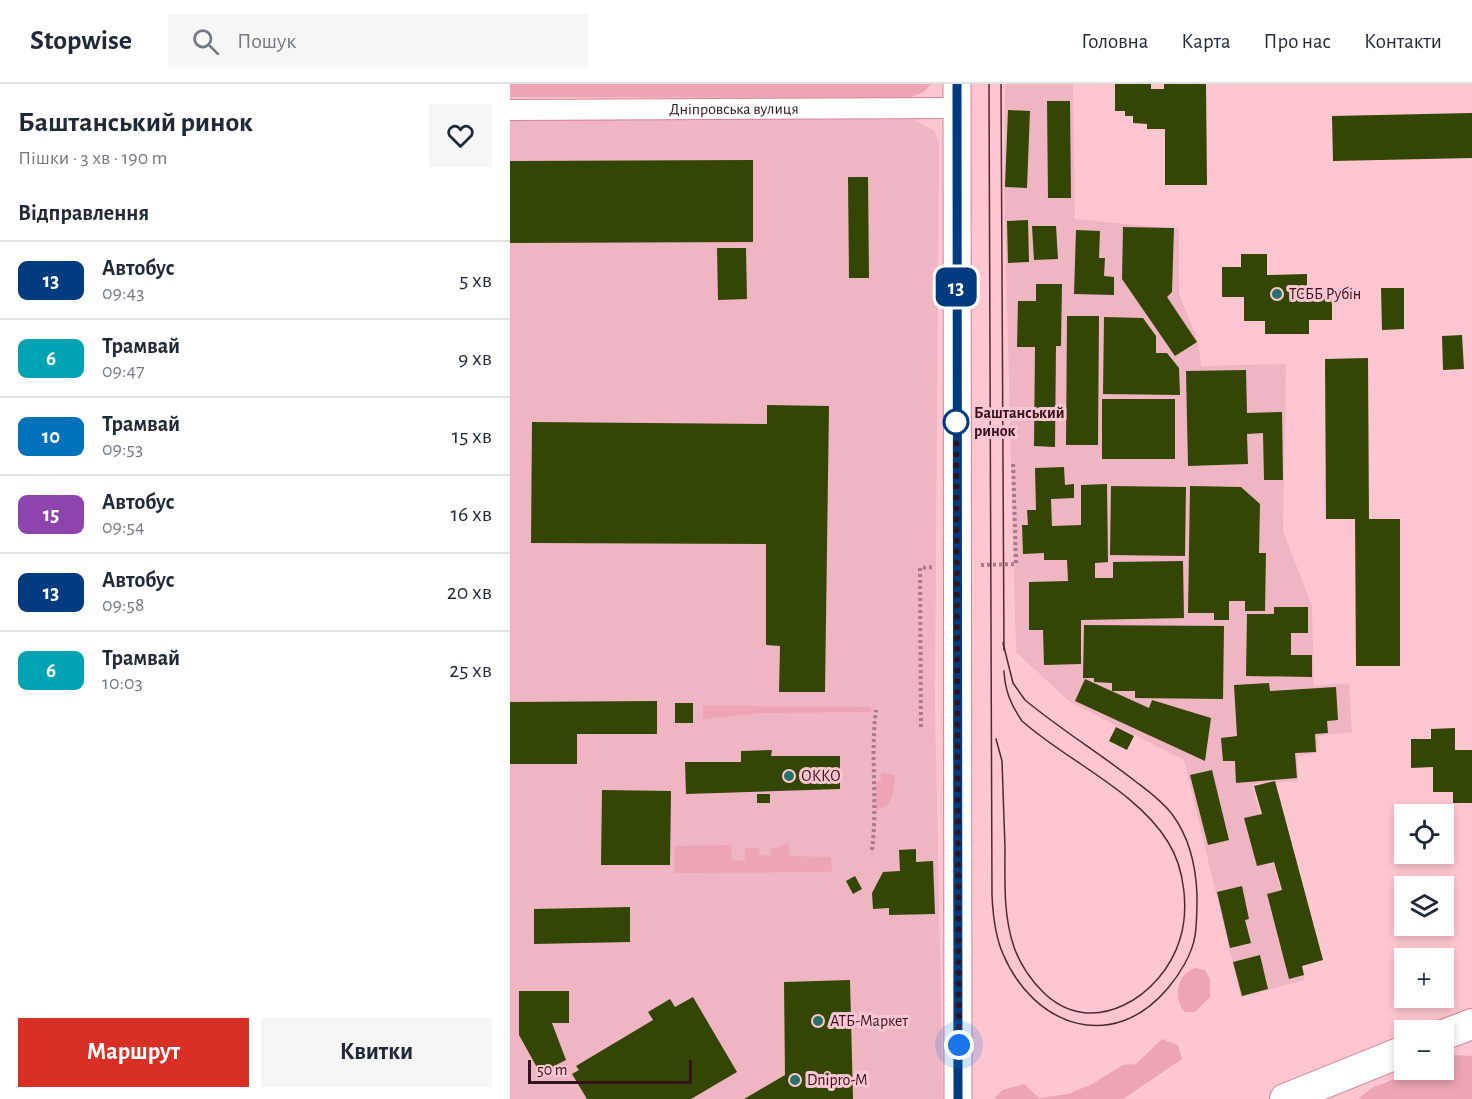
<!DOCTYPE html>
<html lang="uk">
<meta charset="utf-8">
<style>
body{margin:0;font-family:"Alegreya Sans",sans-serif;background:#f6f6f7;color:#1f2937;height:100vh;display:flex;flex-direction:column;font-size:22px;white-space:nowrap}
*{box-sizing:border-box;margin:0}
p{font-size:20px;color:#747a83}
.icon{flex:none;width:33px;height:33px;fill:none;stroke:currentColor;stroke-width:2;stroke-linecap:round;stroke-linejoin:round}
.map{position:relative;flex:1;overflow:hidden}
.side{display:flex;flex-direction:column;background:#fff;width:510px}
.side>*{flex:none}
.badge{padding:0 12px;border-radius:9px;font-size:21px;line-height:39px}
.buttons{position:absolute;left:884px;top:720px;display:grid;gap:12px}
.buttons a{display:grid;place-items:center;width:60px;height:60px;border-radius:0px;background:#fff;box-shadow:0 3px 9px #0003;font-size:30px}
.scale{position:absolute;left:18px;bottom:15px;width:164px;box-sizing:border-box;padding-left:6px;border:3px solid #34131c;border-top:0;font-size:16px;line-height:21px;white-space:nowrap;color:#34131c;-webkit-text-stroke:4px #fec6d1;paint-order:stroke}
.you{position:absolute;width:30px;height:30px;margin:-15px;border:4px solid #fff;border-radius:50%;background:#1a73e8;box-shadow:0 0 0 9px #1a73e833}
.map>.badge{position:absolute;translate:-50% -50%;box-shadow:0 0 0 3px #fff}
h2{padding:0 18px;font-size:22px;line-height:54px}
.round{display:grid;place-items:center;flex:none;width:63px;height:63px;border-radius:0px;background:#f6f6f7}
.summary{display:flex;align-items:center;justify-content:space-between;height:102px;padding:0 18px}
h1{font-size:28px;font-weight:700;line-height:45px}
.cta{display:flex;gap:12px;margin-top:auto;padding:12px 18px}
.cta a{flex:1;height:69px;border-radius:0px;background:#d93025;color:#fff;font-size:24px;font-weight:700;line-height:69px;text-align:center}
.cta a+a{background:#f6f6f7;color:#1f2937}
ul{padding:0;list-style:none}
li{display:flex;align-items:center;gap:18px;height:78px;padding:0 18px;border-top:2px solid #e0e1e3}
li div{flex:1}
li b{display:block;font-size:22px}
li em{font-style:normal}
li .badge{min-width:66px;font-weight:700;text-align:center}
header{display:flex;align-items:center;gap:36px;box-sizing:border-box;height:84px;padding:0 30px;background:#fff;border-bottom:2px solid #e0e1e3}
header strong{font-size:28px}
nav{display:flex;gap:33px;margin-inline-start:auto;font-size:21px}
.search{width:420px;height:54px;background:#f6f6f7;display:flex;align-items:center;gap:15px;box-sizing:border-box;padding:0 21px;border-radius:0px;color:#747a83;font-size:22px}
main{display:flex;flex:1;min-height:0}
.map>svg:first-child{display:block}
.built{fill:#f0b5c2}
.green{fill:#eda4b4}
.building{fill:#344604}
.lines{fill:none;stroke-linecap:round;stroke-linejoin:round}
.minor-casing{stroke:#d78095;stroke-width:22}
.secondary-casing{stroke:#d78095;stroke-width:29}
.primary-casing{stroke:#d78095;stroke-width:32}
.path{stroke:#a97b85;stroke-width:4;stroke-dasharray:3 3;stroke-linecap:butt}
.minor{stroke:#fff;stroke-width:20}
.secondary{stroke:#fff;stroke-width:27}
.primary{stroke:#fff;stroke-width:30}
.tram{stroke:#4e2a34;stroke-width:1.5}
.line-casing{stroke:#fff;stroke-width:14}
.line{stroke:#003b80;stroke-width:9}
.walk{stroke:#34131c;stroke-width:6;stroke-dasharray:0 10.8}
.poi-dot{fill:#2a7269;stroke:#fec6d1;stroke-width:2}
.stop-dot{fill:#fff;stroke:#003b80;stroke-width:3}
.labels{text-anchor:middle;dominant-baseline:central;stroke-width:6;stroke-linejoin:round;paint-order:stroke}
.street-label{font-size:16px;fill:#34131c;stroke:#fec6d1}
.poi-label{font-size:16px;fill:#34131c;stroke:#fec6d1;text-anchor:start}
.stop-label{font-size:16px;font-weight:bold;fill:#34131c;stroke:#fec6d1;text-anchor:start}
</style>
<header>
<strong>Stopwise</strong>
<div class="search"><svg class="icon" aria-label="search" viewBox="0 0 24 24"><circle cx="10" cy="10" r="6"/><path d="M15 15l6 6"/></svg>Пошук</div>
<nav><a>Головна</a><a>Карта</a><a>Про нас</a><a>Контакти</a></nav>
</header>
<main>
<section class="side">
<div class="summary"><div><h1>Баштанський ринок</h1><p>Пішки · 3 хв · 190 m</p></div><a class="round"><svg class="icon" aria-label="heart" viewBox="0 0 24 24"><path d="M12 20l-8-8c-3-5 5-10 8-4 3-6 11-1 8 4z"/></svg></a></div>
<h2>Відправлення</h2>
<ul>
<li><span class="badge" style="background:#003b80;color:#fff">13</span><div><b>Автобус</b><p>09:43</p></div><em>5 хв</em></li>
<li><span class="badge" style="background:#00a3b4;color:#fff">6</span><div><b>Трамвай</b><p>09:47</p></div><em>9 хв</em></li>
<li><span class="badge" style="background:#0072bc;color:#fff">10</span><div><b>Трамвай</b><p>09:53</p></div><em>15 хв</em></li>
<li><span class="badge" style="background:#8e44ad;color:#fff">15</span><div><b>Автобус</b><p>09:54</p></div><em>16 хв</em></li>
<li><span class="badge" style="background:#003b80;color:#fff">13</span><div><b>Автобус</b><p>09:58</p></div><em>20 хв</em></li>
<li><span class="badge" style="background:#00a3b4;color:#fff">6</span><div><b>Трамвай</b><p>10:03</p></div><em>25 хв</em></li>
</ul>
<div class="cta"><a>Маршрут</a><a>Квитки</a></div>
</section>
<div class="map">
<svg width="962" height="1015" viewBox="0 0 962 1015">
<rect width="100%" height="100%" fill="#fec6d1"/>
<g class="built">
<path d="M 495,0 L 563,0 L 565,135 L 669,145 L 669,210 L 688,257 L 691,282 L 776,280 L 773,447 L 802,522 L 804,602 L 839,599 L 842,648 L 807,652 L 808,669 L 787,672 L 788,697 L 742,700 L 795,896 L 731,913 L 674,676 L 560,618 L 506,568 L 494,105 Z"/>
<path d="M 400,33 L 424,47 L 429,58 L 425,622 L 433,1015 L 0,1015 L 0,35 Z"/>
</g>
<g class="green">
<path d="M 0,0 L 421,0 L 414,8 L 399,14 L 0,13 Z"/>
<path d="M 193,622 L 361,623 L 361,628 L 250,629 L 193,635 Z"/>
<path d="M 371,689 L 385,691 C 384,705 384,724 366,726 L 366,698 L 371,695 Z"/>
<path d="M 279,759 L 279,772 L 321,773 L 322,788 L 165,789 L 164,762 L 221,761 L 222,776 L 235,777 L 235,764 L 249,764 L 250,771 L 261,772 L 261,765 Z"/>
<path d="M 685,884 L 695,886 L 700,895 L 700,913 L 685,928 L 675,928 C 662,915 667,890 685,884 Z"/>
<path d="M 652,955 L 668,961 L 672,975 L 613,1015 L 484,1015 L 492,1006 L 514,1000 L 529,1014 L 558,1010 L 582,1000 L 613,981 L 626,980 Z"/>
<path d="M 943,971 L 962,972 L 962,1015 L 848,1015 L 862,1004 L 907,986 L 933,986 L 933,975 Z"/>
</g>
<g class="building">
<path d="M 605,0 L 641,0 L 641,5 L 654,5 L 654,0 L 696,0 L 697,101 L 655,101 L 655,45 L 637,45 L 637,40 L 623,39 L 623,32 L 615,32 L 615,27 L 605,27 Z"/>
<path d="M 537,17 L 560,17 L 561,114 L 538,114 Z"/>
<path d="M 498,26 L 520,27 L 517,104 L 495,103 Z"/>
<path d="M 962,29 L 962,74 L 823,77 L 822,32 Z"/>
<path d="M 243,76 L 243,158 L 0,159 L 0,77 Z"/>
<path d="M 338,93 L 358,93 L 359,194 L 339,194 Z"/>
<path d="M 518,136 L 519,178 L 498,179 L 497,137 Z"/>
<path d="M 522,142 L 546,142 L 548,175 L 524,176 Z"/>
<path d="M 613,143 L 664,144 L 662,208 L 657,213 L 687,258 L 665,272 L 612,195 Z"/>
<path d="M 566,146 L 590,147 L 589,174 L 595,174 L 594,192 L 604,193 L 604,211 L 564,210 Z"/>
<path d="M 207,164 L 236,164 L 237,215 L 208,216 Z"/>
<path d="M 731,170 L 757,170 L 757,191 L 797,190 L 797,208 L 822,208 L 822,236 L 799,236 L 799,250 L 755,250 L 755,237 L 734,237 L 734,213 L 712,213 L 712,183 L 731,183 Z"/>
<path d="M 526,200 L 552,200 L 551,262 L 546,262 L 545,363 L 524,362 L 525,263 L 507,263 L 508,217 L 526,217 Z"/>
<path d="M 871,204 L 894,204 L 894,245 L 872,246 Z"/>
<path d="M 557,232 L 589,232 L 588,361 L 556,361 Z"/>
<path d="M 594,233 L 633,234 L 646,252 L 646,269 L 657,269 L 669,284 L 670,311 L 593,310 Z"/>
<path d="M 952,251 L 954,285 L 933,286 L 932,252 Z"/>
<path d="M 858,274 L 859,435 L 890,435 L 890,582 L 846,582 L 845,435 L 816,435 L 815,275 Z"/>
<path d="M 736,286 L 737,329 L 772,328 L 773,396 L 754,396 L 753,349 L 737,350 L 738,380 L 678,382 L 676,287 Z"/>
<rect x="592" y="315" width="73" height="60"/>
<path d="M 257,321 L 319,322 L 315,608 L 269,608 L 270,562 L 256,561 L 256,460 L 21,459 L 22,338 L 257,340 Z"/>
<path d="M 554,383 L 555,401 L 564,400 L 564,414 L 541,415 L 542,442 L 571,441 L 571,401 L 597,400 L 598,478 L 585,479 L 585,494 L 603,494 L 603,478 L 673,477 L 674,534 L 571,536 L 571,580 L 534,581 L 533,546 L 519,546 L 519,498 L 558,497 L 557,476 L 534,476 L 534,469 L 513,470 L 512,441 L 518,441 L 517,426 L 526,426 L 525,384 Z"/>
<path d="M 601,402 L 676,403 L 675,472 L 600,471 Z"/>
<path d="M 680,402 L 731,403 L 750,420 L 749,469 L 756,469 L 755,527 L 735,527 L 735,517 L 719,517 L 719,536 L 704,536 L 704,529 L 678,529 Z"/>
<path d="M 764,523 L 798,523 L 798,549 L 781,549 L 781,571 L 802,571 L 802,593 L 736,592 L 737,530 L 764,530 Z"/>
<path d="M 574,541 L 714,542 L 713,615 L 625,614 L 625,607 L 602,607 L 602,599 L 584,598 L 584,594 L 573,594 Z"/>
<path d="M 575,595 L 639,624 L 642,616 L 701,634 L 695,677 L 565,617 Z"/>
<path d="M 759,599 L 760,607 L 826,603 L 828,636 L 817,637 L 818,649 L 805,650 L 806,668 L 785,669 L 787,694 L 726,699 L 725,677 L 713,677 L 711,654 L 727,652 L 724,601 Z"/>
<path d="M 147,617 L 147,650 L 67,650 L 67,680 L 0,680 L 0,618 Z"/>
<rect x="165" y="619" width="18" height="20"/>
<path d="M 606,643 L 624,652 L 617,666 L 599,657 Z"/>
<path d="M 945,644 L 945,666 L 962,666 L 962,719 L 943,719 L 943,708 L 923,708 L 923,683 L 901,684 L 901,655 L 921,655 L 921,645 Z"/>
<path d="M 262,666 L 261,672 L 330,672 L 330,705 L 176,710 L 175,678 L 231,678 L 231,667 Z"/>
<path d="M 702,686 L 719,756 L 698,761 L 680,691 Z"/>
<path d="M 765,697 L 813,876 L 792,882 L 794,891 L 779,895 L 757,810 L 772,806 L 764,778 L 747,782 L 734,734 L 752,730 L 744,702 Z"/>
<path d="M 92,706 L 161,707 L 160,781 L 91,781 Z"/>
<rect x="247" y="710" width="13" height="9"/>
<path d="M 406,765 L 406,778 L 423,777 L 425,830 L 379,831 L 379,824 L 363,825 L 362,809 L 373,788 L 390,787 L 389,766 Z"/>
<path d="M 345,792 L 352,805 L 343,810 L 336,797 Z"/>
<path d="M 732,802 L 739,835 L 735,836 L 741,859 L 720,864 L 707,808 Z"/>
<path d="M 120,823 L 120,858 L 24,860 L 24,825 Z"/>
<path d="M 750,871 L 758,905 L 732,912 L 723,878 Z"/>
<path d="M 340,896 L 343,1015 L 234,1015 L 275,991 L 274,898 Z"/>
<path d="M 9,907 L 59,907 L 59,939 L 42,939 L 56,976 L 30,989 L 9,951 Z"/>
<path d="M 183,913 L 227,988 L 181,1015 L 77,1015 L 62,990 L 69,986 L 66,982 L 143,936 L 138,928 L 160,915 L 165,923 Z"/>
</g>
<g class="lines">
<defs>
<g id="minor">
<path id="s1" d="M 0,26 L 447,24"/>
</g>
<path id="secondary" d="M 447,0 L 448,1015"/>
<g id="primary">
<path d="M 933,951 L 962,940"/>
<path d="M 775,1015 L 894,967"/>
</g>
</defs>
<use href="#minor" class="minor-casing"/>
<use href="#secondary" class="secondary-casing"/>
<use href="#primary" class="primary-casing"/>
<g class="path">
<path d="M 471,481 L 506,480 L 503,377"/>
<path d="M 411,643 L 410,484 L 425,483"/>
<path d="M 362,766 C 368,720 360,673 366,626"/>
</g>
<use href="#minor" class="minor"/>
<use href="#secondary" class="secondary"/>
<use href="#primary" class="primary"/>
<g class="tram">
<path d="M 479,0 L 482,812 C 483,832 485,852 493,870 C 524,943 603,970 658,904 C 670,890 682,870 685,852 C 687,839 687,824 687,811 C 686,782 679,753 662,730 C 651,716 638,707 625,697 C 589,669 550,645 515,616 L 503,599 L 493,559"/>
<path d="M 491,0 L 494,566"/>
<path d="M 486,655 L 492,677 C 493,706 494,735 495,764 C 495,797 493,831 504,863 C 510,880 520,895 533,908 C 582,957 653,912 670,855 C 679,826 675,785 658,758 C 627,707 557,677 512,637 C 501,621 495,607 494,587"/>
</g>
</g>
<g class="lines">
<defs>
<path id="line" d="M 447,0 L 448,1015"/>
</defs>
<use href="#line" class="line-casing"/>
<use href="#line" class="line"/>
<path class="walk" d="M 446,338 L 449,961"/>
</g>
<g class="poi-dot">
<circle cx="767" cy="210" r="6"/>
<circle cx="279" cy="692" r="6"/>
<circle cx="308" cy="937" r="6"/>
<circle cx="285" cy="996" r="6"/>
</g>
<circle class="stop-dot" cx="446" cy="338" r="12"/>
<g class="labels">
<g class="street-label">
<text stroke="none"><textPath href="#s1" startOffset="224">Дніпровська вулиця</textPath></text>
</g>
<g class="poi-label">
<text x="779" y="210">ТСББ Рубін</text>
<text x="291" y="692">ОККО</text>
<text x="320" y="937">АТБ-Маркет</text>
<text x="297" y="996">Dnipro-M</text>
</g>
<g class="stop-label">
<text x="464" y="329">Баштанський<tspan x="464" dy="18">ринок</tspan></text>
</g>
</g>
</svg>
<div class="buttons">
<a><svg class="icon" aria-label="locate" viewBox="0 0 24 24"><circle cx="12" cy="12" r="6"/><path d="M12 2v4M12 18v4M2 12h4M18 12h4"/></svg></a>
<a><svg class="icon" aria-label="layers" viewBox="0 0 24 24"><path d="M12 4l9 5-9 5-9-5zM3 14l9 5 9-5"/></svg></a>
<a>+</a>
<a>−</a>
</div>
<div class="scale">50 m</div>
<div class="you" style="left:449px;top:961px"></div>
<b class="badge" style="left:446px;top:203px;background:#003b80;color:#fff">13</b>
</div>
</main>
